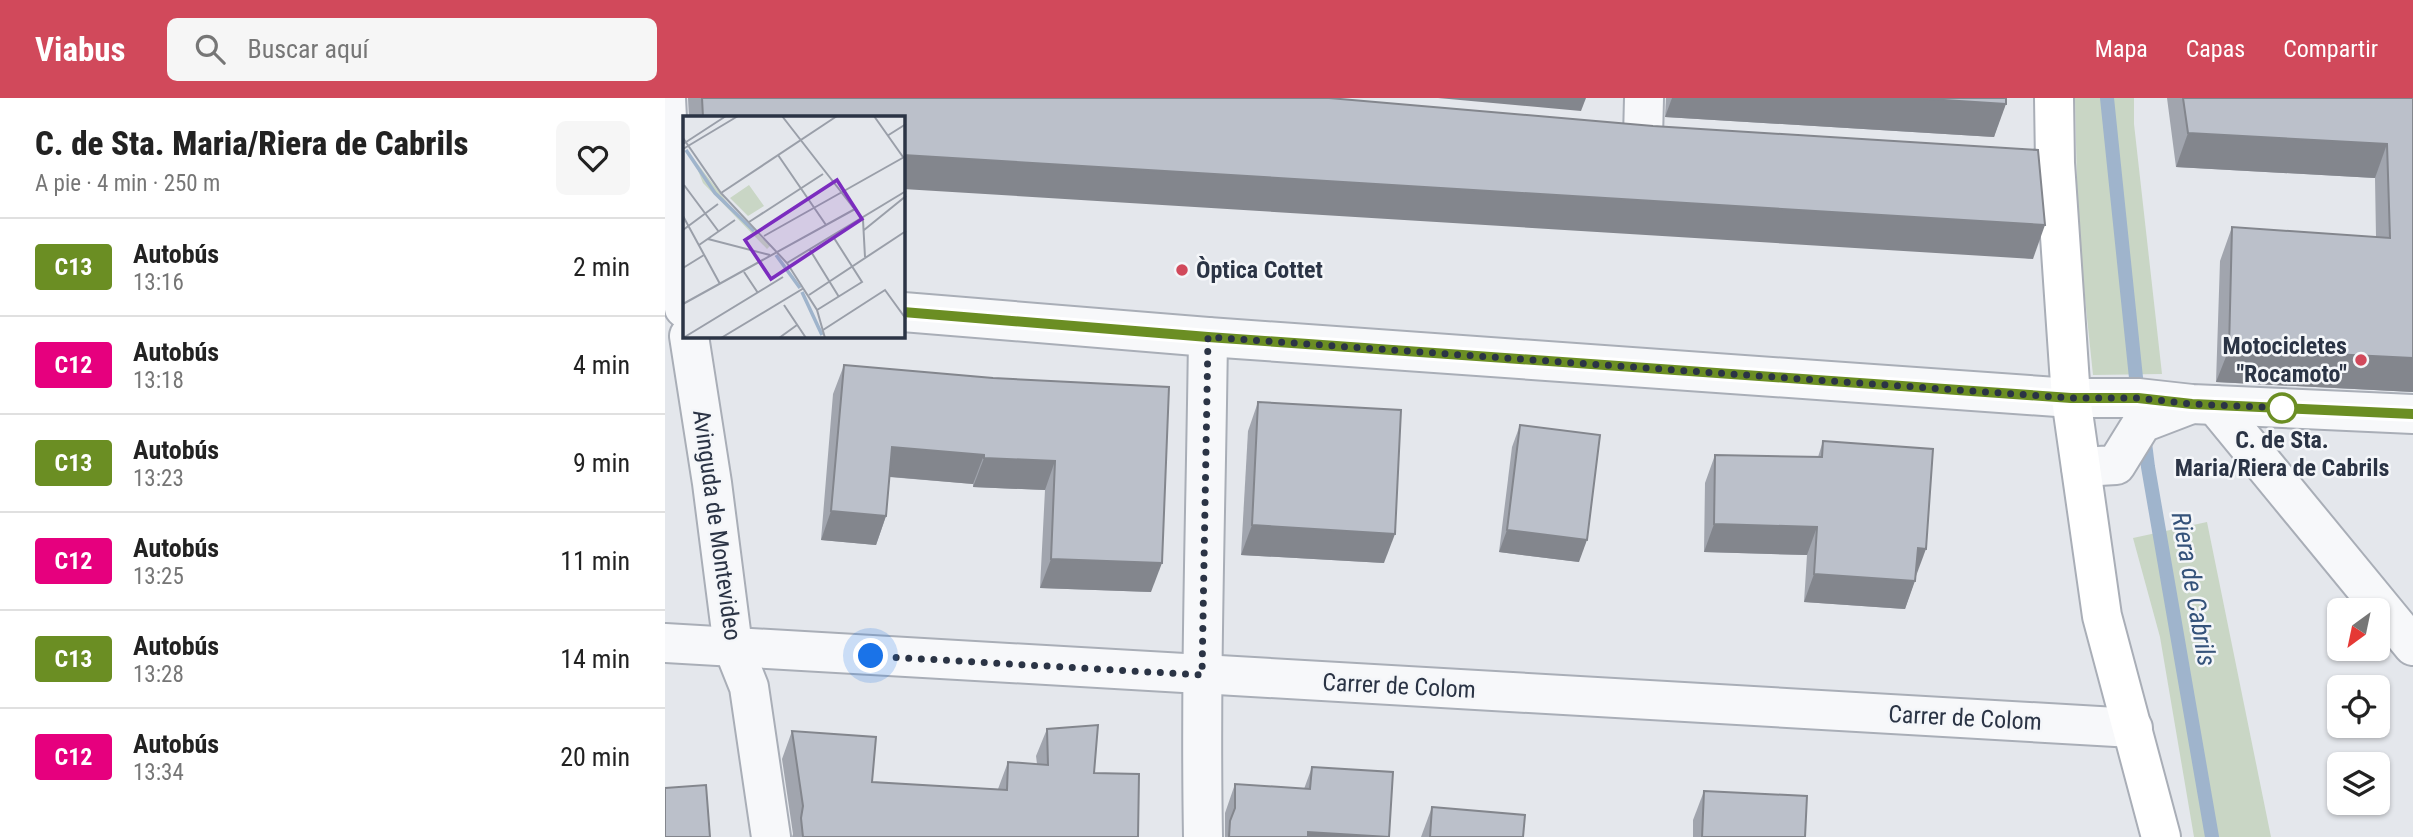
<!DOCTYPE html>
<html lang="es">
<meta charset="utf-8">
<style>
body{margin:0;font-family:"Roboto Condensed",sans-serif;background:#f6f6f6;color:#222;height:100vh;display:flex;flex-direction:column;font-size:26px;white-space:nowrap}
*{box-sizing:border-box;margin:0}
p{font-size:23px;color:#767676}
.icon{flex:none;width:38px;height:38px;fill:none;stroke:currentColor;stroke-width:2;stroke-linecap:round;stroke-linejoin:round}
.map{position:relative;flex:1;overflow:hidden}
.details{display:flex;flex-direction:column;background:#fff;width:665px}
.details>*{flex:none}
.badge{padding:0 14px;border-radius:5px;font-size:24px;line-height:46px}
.needle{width:46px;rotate:213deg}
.fabs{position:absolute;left:1662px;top:500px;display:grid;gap:14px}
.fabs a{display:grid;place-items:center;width:63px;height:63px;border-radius:10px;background:#fff;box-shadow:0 2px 5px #0004;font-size:35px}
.you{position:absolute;width:35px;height:35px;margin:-18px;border:5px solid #fff;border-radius:50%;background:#1a73e8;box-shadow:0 0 0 10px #1a73e833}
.map>.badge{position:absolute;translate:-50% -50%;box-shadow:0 0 0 4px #fff}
.round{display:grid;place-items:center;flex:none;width:74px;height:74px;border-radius:10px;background:#f6f6f6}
.overview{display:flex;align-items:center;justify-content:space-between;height:119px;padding:0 35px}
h1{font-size:33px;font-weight:800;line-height:52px}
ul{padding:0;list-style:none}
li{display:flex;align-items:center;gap:21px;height:98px;padding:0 35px;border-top:2px solid #e0e0e0}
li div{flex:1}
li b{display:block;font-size:26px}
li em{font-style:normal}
li .badge{min-width:77px;font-weight:700;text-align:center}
header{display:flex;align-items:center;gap:42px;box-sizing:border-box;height:98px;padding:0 35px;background:#d1495b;color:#fff}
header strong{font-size:33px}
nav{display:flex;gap:38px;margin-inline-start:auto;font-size:24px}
.search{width:490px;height:63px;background:#f6f6f6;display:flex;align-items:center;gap:18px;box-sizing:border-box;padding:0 24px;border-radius:10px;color:#767676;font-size:26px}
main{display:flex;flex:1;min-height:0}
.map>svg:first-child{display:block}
.green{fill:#c9d6c5}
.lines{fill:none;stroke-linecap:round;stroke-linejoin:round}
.stream{stroke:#9fb4cc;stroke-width:14}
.street-casing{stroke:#a9aeb7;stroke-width:42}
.secondary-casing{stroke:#a9aeb7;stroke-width:42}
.street{stroke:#f7f8fa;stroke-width:38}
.secondary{stroke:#fff;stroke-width:38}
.wall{fill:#a1a5ae}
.shaded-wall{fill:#83868d}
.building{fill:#bbc0ca;stroke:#83868d;stroke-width:2}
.line-casing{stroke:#fff;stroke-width:16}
.line{stroke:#6b8e23;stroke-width:10}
.walk{stroke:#2b3445;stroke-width:7;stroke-dasharray:0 12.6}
.poi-dot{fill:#d1495b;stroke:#f4f6f9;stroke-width:2.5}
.stop-dot{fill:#fff;stroke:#6b8e23;stroke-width:3.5}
.labels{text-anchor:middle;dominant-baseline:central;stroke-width:5;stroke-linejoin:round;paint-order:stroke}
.poi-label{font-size:24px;font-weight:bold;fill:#2b3445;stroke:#f4f6f9;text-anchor:start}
.stop-label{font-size:24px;font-weight:bold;fill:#2b3445;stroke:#f4f6f9}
.street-label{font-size:24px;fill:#2b3445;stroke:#f4f6f9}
.water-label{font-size:26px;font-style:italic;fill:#34527a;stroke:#f4f6f9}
.inset-river{fill:none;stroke:#9fb4cc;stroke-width:3.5}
.inset-road{fill:none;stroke:#9a9fa9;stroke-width:2}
.view{fill:#7b2cbf;fill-opacity:0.15;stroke:#7b2cbf;stroke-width:3.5}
.inset-edge{fill:none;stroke:#2b3445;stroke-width:3.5}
</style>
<header>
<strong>Viabus</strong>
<div class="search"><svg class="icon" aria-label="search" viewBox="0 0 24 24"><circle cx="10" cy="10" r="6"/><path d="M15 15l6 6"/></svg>Buscar aquí</div>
<nav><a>Mapa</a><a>Capas</a><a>Compartir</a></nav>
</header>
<main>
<section class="details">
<div class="overview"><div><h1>C. de Sta. Maria/Riera de Cabrils</h1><p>A pie · 4 min · 250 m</p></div><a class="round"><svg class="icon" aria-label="heart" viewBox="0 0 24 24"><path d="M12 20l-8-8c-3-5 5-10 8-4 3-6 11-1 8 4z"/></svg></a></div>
<ul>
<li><span class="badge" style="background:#6b8e23;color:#fff">C13</span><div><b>Autobús</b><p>13:16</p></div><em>2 min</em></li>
<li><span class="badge" style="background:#e6007e;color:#fff">C12</span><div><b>Autobús</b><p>13:18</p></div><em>4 min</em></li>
<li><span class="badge" style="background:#6b8e23;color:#fff">C13</span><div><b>Autobús</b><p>13:23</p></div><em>9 min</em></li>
<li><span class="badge" style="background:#e6007e;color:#fff">C12</span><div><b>Autobús</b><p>13:25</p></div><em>11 min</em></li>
<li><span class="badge" style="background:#6b8e23;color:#fff">C13</span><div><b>Autobús</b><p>13:28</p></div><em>14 min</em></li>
<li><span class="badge" style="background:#e6007e;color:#fff">C12</span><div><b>Autobús</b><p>13:34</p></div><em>20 min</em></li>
</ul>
</section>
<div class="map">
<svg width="1748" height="739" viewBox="0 0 1748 739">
<rect width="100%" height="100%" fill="#e4e7ec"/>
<g class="green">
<path d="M 1410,0 L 1469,0 L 1469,26 L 1497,276 L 1428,277 L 1413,133 Z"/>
<path d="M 1542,424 L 1606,739 L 1529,739 L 1495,539 L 1468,440 Z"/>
</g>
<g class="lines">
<g class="stream">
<path d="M 1442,0 L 1473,299"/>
<path d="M 1479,337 L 1483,369 L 1547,739"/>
</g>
<defs>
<g id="street">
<path d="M 1,0 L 8,142 L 19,210"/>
<path d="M 978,40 L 979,0"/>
<path d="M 238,214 L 543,239 L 1406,300 L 1473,300 L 1527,306 L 1748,316"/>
<path d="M 24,238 L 47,385 L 68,549 L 84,589 L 106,739"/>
<path d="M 1550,307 L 1748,548"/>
<path d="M 1416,369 L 1451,367 L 1477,325 L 1524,307"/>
<path d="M 0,545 L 1468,630"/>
<path d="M 538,739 C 535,572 541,406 543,239"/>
</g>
<path id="secondary" d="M 1389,0 L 1390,65 L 1406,300 L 1437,518 L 1496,739"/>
</defs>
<use href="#street" class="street-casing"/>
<use href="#secondary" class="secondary-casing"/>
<use href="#street" class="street"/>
<use href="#secondary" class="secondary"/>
</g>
<g class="wall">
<path d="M 23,0 L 664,0 L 1368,161 L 238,19 L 24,19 Z"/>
<path d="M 1001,0 L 1341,0 L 1329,39 L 1000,19 Z"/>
<path d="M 1502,0 L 1748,0 L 1748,294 L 1551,284 L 1555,163 L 1567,129 L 1711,139 L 1710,80 L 1511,69 Z"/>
<path d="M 179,267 L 328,280 L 486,494 L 375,490 L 380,392 L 308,389 L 308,386 L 224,379 L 221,418 L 211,447 L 156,442 L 168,296 Z"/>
<path d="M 593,304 L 719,465 L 576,457 L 583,333 Z"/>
<path d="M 855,327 L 914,464 L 834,454 L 847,349 Z"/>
<path d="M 1158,343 L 1251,478 L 1240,511 L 1139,504 L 1142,457 L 1039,454 L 1040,385 L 1050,357 L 1153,359 Z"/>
<path d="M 382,631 L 429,675 L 473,739 L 127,739 L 128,736 L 117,661 L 127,633 L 207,684 L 333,691 L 343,664 L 372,666 L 371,658 Z"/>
<path d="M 647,669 L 724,739 L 560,739 L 560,715 L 570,686 L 639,691 Z"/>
<path d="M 1039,693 L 1140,739 L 1028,739 L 1028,722 Z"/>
<path d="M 767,709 L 858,739 L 756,739 Z"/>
</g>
<g class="shaded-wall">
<path d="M 773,0 L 921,0 L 916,13 Z"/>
<path d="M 1007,0 L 1248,0 L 1341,6 L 1329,39 L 1000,19 Z"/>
<path d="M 1523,35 L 1722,46 L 1710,80 L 1511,69 Z"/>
<path d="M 238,57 L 1380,127 L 1368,161 L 238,91 Z"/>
<path d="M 1564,251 L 1748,260 L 1748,294 L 1551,284 Z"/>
<path d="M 227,349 L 319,357 L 308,386 L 216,378 Z"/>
<path d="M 319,360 L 390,363 L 380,392 L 308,389 Z"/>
<path d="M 166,413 L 221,418 L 211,447 L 156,442 Z"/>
<path d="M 1049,426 L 1152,429 L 1142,457 L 1039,454 Z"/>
<path d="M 587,427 L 730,436 L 719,465 L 576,457 Z"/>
<path d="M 842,432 L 922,442 L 914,464 L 834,454 Z"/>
<path d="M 1253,450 L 1261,451 L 1251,478 Z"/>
<path d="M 386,461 L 497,465 L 486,494 L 375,490 Z"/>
<path d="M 1149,476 L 1250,483 L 1240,511 L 1139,504 Z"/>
<path d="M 643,734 L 714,739 L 641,739 Z"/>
</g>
<g class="building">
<path d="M 37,0 L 664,0 L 988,28 L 1373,52 L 1380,127 L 238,57 L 238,19 L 38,19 Z"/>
<path d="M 1248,0 L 1341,0 L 1341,6 Z"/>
<path d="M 1518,0 L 1748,0 L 1748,260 L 1564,251 L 1567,129 L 1725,140 L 1722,46 L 1523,35 Z"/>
<path d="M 179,267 L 328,280 L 504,289 L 497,465 L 386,461 L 390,363 L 319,360 L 319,357 L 227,349 L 221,418 L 166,413 Z"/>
<path d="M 593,304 L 736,312 L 730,436 L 587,427 Z"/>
<path d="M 855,327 L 935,337 L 922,442 L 842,432 Z"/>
<path d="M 1158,343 L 1268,351 L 1261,451 L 1253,450 L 1250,483 L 1149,476 L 1152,429 L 1049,426 L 1050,357 L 1157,359 Z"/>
<path d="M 433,627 L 429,675 L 474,676 L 473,739 L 138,739 L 136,720 L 138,708 L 127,633 L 211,639 L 207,684 L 342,692 L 343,664 L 383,667 L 382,631 Z"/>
<path d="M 647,669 L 728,674 L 724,739 L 643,734 L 643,739 L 564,739 L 565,723 L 570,710 L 570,686 L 645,691 Z"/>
<path d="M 41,687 L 45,739 L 0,739 L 0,690 Z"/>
<path d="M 1039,693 L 1142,698 L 1140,739 L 1037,739 Z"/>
<path d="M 767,709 L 860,717 L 858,739 L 765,739 Z"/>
</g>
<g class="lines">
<defs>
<path id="line" d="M 238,214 L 543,239 L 1406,300 L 1473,300 L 1527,306 L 1748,316"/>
</defs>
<use href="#line" class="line-casing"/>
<use href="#line" class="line"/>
<path class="walk" d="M 206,558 L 537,577 L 543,239 L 1406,300 L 1473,300 L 1527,306 L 1617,310"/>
</g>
<g class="poi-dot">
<circle cx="517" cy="172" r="7"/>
<circle cx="1696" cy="262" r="7"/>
</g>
<circle class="stop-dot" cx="1617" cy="310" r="14"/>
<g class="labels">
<g class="poi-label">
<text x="531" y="172">Òptica Cottet</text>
<text x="1682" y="248" text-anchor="end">Motocicletes<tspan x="1682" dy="28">"Rocamoto"</tspan></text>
</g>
<g class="stop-label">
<text x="1617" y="342">C. de Sta.<tspan x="1617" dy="28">Maria/Riera de Cabrils</tspan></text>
</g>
<g class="street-label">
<text transform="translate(52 427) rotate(82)">Avinguda de Montevideo</text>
<text transform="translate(734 588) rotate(3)">Carrer de Colom</text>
<text transform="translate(1300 620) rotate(3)">Carrer de Colom</text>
</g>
<g class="water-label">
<text transform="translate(1529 491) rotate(80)">Riera de Cabrils</text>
</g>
</g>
<g transform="translate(18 18)">
<rect width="222" height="222" fill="#e4e7ec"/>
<path d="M 10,42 L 47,90 L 87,130 L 84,133 L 20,67 ZM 66,69 L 81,90 L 65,100 L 47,82 Z" fill="#c9d6c5"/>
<path class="inset-river" d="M 3,34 L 32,77 L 71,115M 93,139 L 117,172M 119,176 L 139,219"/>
<path class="inset-road" d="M 99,0 L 180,104 L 182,141M 191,0 L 220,41M 204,20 L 223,8M 0,22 L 38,77 L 104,147 L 134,194 L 142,222M 0,28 L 43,0M 0,33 L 55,0M 95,39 L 143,109M 1,69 L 36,116M 38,77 L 154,0M 0,100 L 37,168M 66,106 L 140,58M 0,114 L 35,88M 181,114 L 223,80M 81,120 L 223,40M 25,123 L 87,139M 16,129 L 52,104M 127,134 L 156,181M 104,147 L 223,75M 0,152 L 21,139M 61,156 L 75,177M 126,179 L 223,115M 0,188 L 172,93M 101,189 L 123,222M 134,194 L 179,166 L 151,122M 140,214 L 202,174 L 223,203M 0,222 L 100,161M 38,222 L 121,172M 96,222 L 114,209"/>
<path class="view" d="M 154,64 L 179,103 L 88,163 L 62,124 Z"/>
<rect width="222" height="222" class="inset-edge"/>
</g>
</svg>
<div class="fabs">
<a><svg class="needle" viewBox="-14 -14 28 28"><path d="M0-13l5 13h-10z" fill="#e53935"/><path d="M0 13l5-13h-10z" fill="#767676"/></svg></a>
<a><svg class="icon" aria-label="locate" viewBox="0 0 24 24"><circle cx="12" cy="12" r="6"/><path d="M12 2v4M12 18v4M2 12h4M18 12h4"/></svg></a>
<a><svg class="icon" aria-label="layers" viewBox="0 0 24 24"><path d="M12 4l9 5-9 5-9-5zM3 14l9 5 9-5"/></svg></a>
</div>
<div class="you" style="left:206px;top:558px"></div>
</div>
</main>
